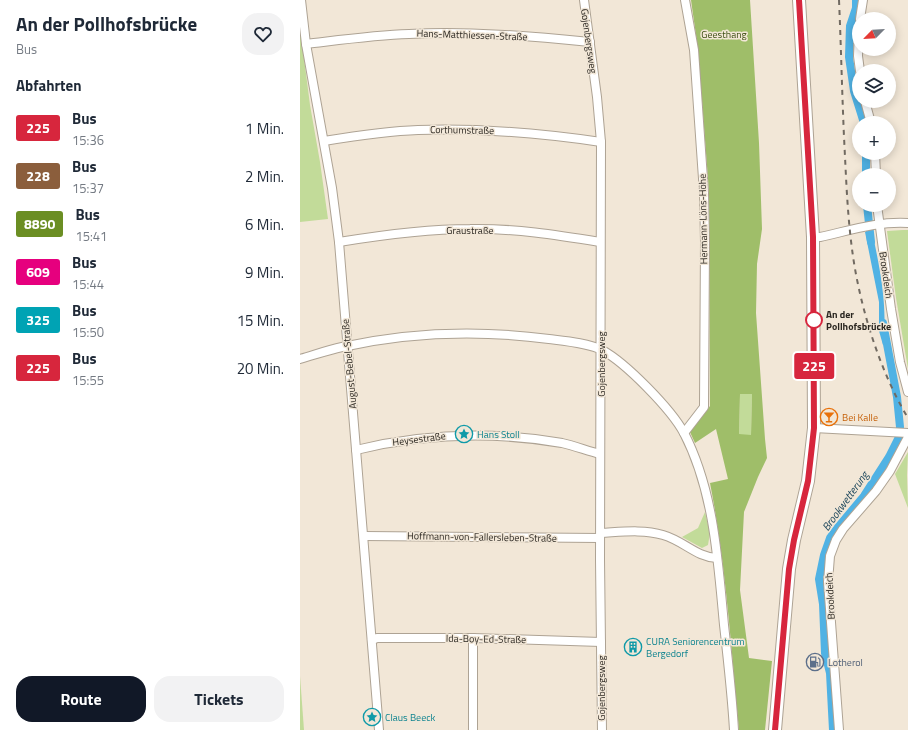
<!DOCTYPE html>
<html lang="de">
<meta charset="utf-8">
<style>
body{margin:0;font-family:"Titillium Web",sans-serif;background:#f2f2f3;color:#1f2937;height:100vh;display:flex;flex-direction:column;font-size:15px;white-space:nowrap}
*{box-sizing:border-box;margin:0}
p{font-size:13px;color:#747a83}
.icon{flex:none;width:22px;height:22px;fill:none;stroke:currentColor;stroke-width:2;stroke-linecap:round;stroke-linejoin:round}
.map{position:relative;flex:1;overflow:hidden}
.details{display:flex;flex-direction:column;background:#fff;width:300px}
.details>*{flex:none}
.badge{padding:0 8px;border-radius:3px;font-size:14px;line-height:26px}
.needle{width:26px;rotate:246deg}
.buttons{position:absolute;left:552px;top:12px;display:grid;gap:8px}
.buttons a{display:grid;place-items:center;width:44px;height:44px;border-radius:50%;background:#fff;box-shadow:0 2px 10px #0003;font-size:20px}
.map>.badge{position:absolute;translate:-50% -50%;box-shadow:0 0 0 2px #fff}
h2{padding:0 16px;font-size:15px;line-height:36px}
.round{display:grid;place-items:center;flex:none;width:42px;height:42px;border-radius:16px;background:#f2f2f3}
.overview{display:flex;align-items:center;justify-content:space-between;height:68px;padding:0 16px}
h1{font-size:19px;font-weight:700;line-height:30px}
.primary-button{display:flex;gap:8px;margin-top:auto;padding:8px 16px}
.primary-button a{flex:1;height:46px;border-radius:16px;background:#111827;color:#fff;font-size:16px;font-weight:700;line-height:46px;text-align:center}
.primary-button a+a{background:#f2f2f3;color:#1f2937}
ul{padding:0;list-style:none}
li{display:flex;align-items:center;gap:12px;height:48px;padding:0 16px}
li div{flex:1}
li b{display:block;font-size:15px}
li em{font-style:normal}
li .badge{min-width:44px;font-weight:700;text-align:center}
main{display:flex;flex:1;min-height:0}
.map>svg:first-child{display:block}
.green{fill:#c2db99}
.forest{fill:#9fbe69;fill-rule:evenodd}
.water{fill:#50b2e4}
.lines{fill:none;stroke-linecap:round;stroke-linejoin:round}
.canal{stroke:#50b2e4;stroke-width:8}
.minor-casing{stroke:#aea394;stroke-width:10}
.secondary-casing{stroke:#aea394;stroke-width:14}
.minor{stroke:#fff;stroke-width:8}
.secondary{stroke:#fff;stroke-width:12}
.rail{stroke:#716a61;stroke-width:2;stroke-dasharray:5 5;stroke-linecap:butt}
.line-casing{stroke:#fff;stroke-width:9}
.line{stroke:#d7263d;stroke-width:6}
.stop-dot{fill:#fff;stroke:#d7263d;stroke-width:2}
.labels{text-anchor:middle;dominant-baseline:central;stroke-width:3;stroke-linejoin:round;paint-order:stroke}
.park-label{font-size:10px;fill:#3b4e11;stroke:#f2e7d7}
.street-label{font-size:10px;fill:#2b2721;stroke:#f2e7d7}
.stop-label{font-size:10px;font-weight:bold;fill:#2b2721;stroke:#f2e7d7;text-anchor:start}
.food-label{font-size:10px;fill:#c56008;stroke:#f2e7d7;text-anchor:start}
.culture-label{font-size:10px;fill:#0d838f;stroke:#f2e7d7;text-anchor:start}
.service-label{font-size:10px;fill:#4e5e75;stroke:#f2e7d7;text-anchor:start}
.water-label{font-size:11px;font-style:italic;fill:#1d475c;stroke:#f2e7d7}
</style>
<main>
<section class="details">
<div class="overview"><div><h1>An der Pollhofsbrücke</h1><p>Bus</p></div><a class="round"><svg class="icon" aria-label="heart" viewBox="0 0 24 24"><path d="M12 20l-8-8c-3-5 5-10 8-4 3-6 11-1 8 4z"/></svg></a></div>
<h2>Abfahrten</h2>
<ul>
<li><span class="badge" style="background:#d7263d;color:#fff">225</span><div><b>Bus</b><p>15:36</p></div><em>1 Min.</em></li>
<li><span class="badge" style="background:#8b5e3c;color:#fff">228</span><div><b>Bus</b><p>15:37</p></div><em>2 Min.</em></li>
<li><span class="badge" style="background:#6b8e23;color:#fff">8890</span><div><b>Bus</b><p>15:41</p></div><em>6 Min.</em></li>
<li><span class="badge" style="background:#e6007e;color:#fff">609</span><div><b>Bus</b><p>15:44</p></div><em>9 Min.</em></li>
<li><span class="badge" style="background:#00a3b4;color:#fff">325</span><div><b>Bus</b><p>15:50</p></div><em>15 Min.</em></li>
<li><span class="badge" style="background:#d7263d;color:#fff">225</span><div><b>Bus</b><p>15:55</p></div><em>20 Min.</em></li>
</ul>
<div class="primary-button"><a>Route</a><a>Tickets</a></div>
</section>
<div class="map">
<svg width="608" height="730" viewBox="0 0 608 730">
<rect width="100%" height="100%" fill="#f2e7d7"/>
<g class="green">
<path d="M 0,27 L 10,105 L 20,162 L 28,219 L 0,222 Z"/>
<path d="M 603,230 L 608,230 L 608,369 L 596,298 L 587,231 Z"/>
<path d="M 440,393 L 452,394 L 451,435 L 439,435 Z"/>
<path d="M 608,452 L 607,475 L 608,508 L 595,474 Z"/>
<path d="M 405,512 L 410,533 L 408,545 L 402,548 L 382,537 L 398,528 Z"/>
<path d="M 0,676 L 4,730 L 0,730 Z"/>
</g>
<path class="forest" d="M 391,0 L 450,0 L 459,143 L 462,229 L 457,264 L 456,313 L 465,439 L 467,458 L 458,477 L 444,512 L 440,590 L 449,658 L 472,661 L 465,730 L 439,730 C 431,648 426,564 410,483 L 428,479 L 416,429 L 395,443 L 390,432 L 410,406 L 409,192 L 398,49 ZM 440,394 L 452,394 L 451,435 L 439,434 Z"/>
<path class="water" d="M 572,231 C 580,269 588,306 583,345 L 579,331 L 579,302 L 565,232 Z"/>
<g class="lines">
<g class="canal">
<path d="M 556,0 L 556,8 L 550,26 L 549,57 L 554,91 L 564,123"/>
<path d="M 566,153 L 566,175"/>
<path d="M 567,205 L 571,242"/>
<path d="M 533,730 L 530,673 L 525,653 L 523,604 L 519,579 L 524,555 L 530,538 L 539,526 L 564,496 L 589,457 L 599,437 L 600,427 L 597,397 L 583,323"/>
</g>
<defs>
<g id="minor">
<path d="M 1,0 L 6,44 L 32,188 L 39,242 L 79,730"/>
<path d="M 284,0 L 297,97 L 301,142 L 300,560 L 302,730"/>
<path d="M 560,19 L 563,0"/>
<path d="M 559,28 L 558,56 L 560,71"/>
<path d="M 6,44 C 40,40 75,35 109,34 C 169,31 230,36 290,42"/>
<path d="M 565,101 L 571,123"/>
<path d="M 24,141 C 55,136 86,131 118,130 C 179,128 240,133 301,142"/>
<path d="M 575,153 L 576,175"/>
<path d="M 577,205 L 591,309 L 600,362 L 608,392"/>
<path d="M 513,237 L 520,237 C 548,231 578,221 608,223"/>
<path d="M 39,242 C 82,235 126,229 170,229 C 213,228 257,235 300,242"/>
<path d="M 0,359 C 14,355 28,350 42,347 C 110,332 181,330 249,339 C 265,341 288,343 302,350 C 326,363 371,409 384,433 C 414,491 418,561 424,625 C 428,660 432,695 434,730"/>
<path d="M 514,428 L 608,433"/>
<path d="M 384,433 L 404,407 L 405,242 L 404,193 L 394,50 L 385,0"/>
<path d="M 56,450 C 126,433 192,431 262,443 C 275,446 288,451 300,454"/>
<path d="M 301,533 C 321,532 343,529 363,535 C 384,541 396,557 417,558"/>
<path d="M 64,536 L 300,538"/>
<path d="M 173,638 L 173,730"/>
<path d="M 72,640 L 77,638 L 173,638 L 301,642"/>
<path d="M 539,730 L 528,582 L 530,556 L 536,540 L 543,529 L 576,491 L 590,471 L 608,437"/>
</g>
<path id="secondary" d="M 475,730 L 489,569 L 494,540 L 508,481 L 514,428 L 513,237 L 499,0"/>
</defs>
<use href="#minor" class="minor-casing"/>
<use href="#secondary" class="secondary-casing"/>
<use href="#minor" class="minor"/>
<use href="#secondary" class="secondary"/>
<path class="rail" d="M 539,0 C 541,46 542,91 544,137 C 546,174 547,211 552,249 C 559,304 579,370 608,418"/>
</g>
<g class="lines">
<defs>
<path id="line" d="M 475,730 L 489,569 L 494,540 L 508,481 L 514,428 L 513,237 L 499,0"/>
</defs>
<use href="#line" class="line-casing"/>
<use href="#line" class="line"/>
</g>
<defs>
<symbol id="bar-ring" viewBox="-11 -11 22 22"><circle r="9.5" fill="#f2e7d7" stroke="#e8710a" stroke-width="1.5"/><path d="M-6-5H6L.8 .8V4.5H3.5V6h-7V4.5H-.8V.8Z" fill="#e8710a"/></symbol>
<symbol id="sight-ring" viewBox="-11 -11 22 22"><circle r="9.5" fill="#f2e7d7" stroke="#0f9aa8" stroke-width="1.5"/><path d="M0-6L1.8-2.2L6-1.7L2.9 1.2L3.7 5.4L0 3.3L-3.7 5.4L-2.9 1.2L-6-1.7L-1.8-2.2Z" fill="#0f9aa8"/></symbol>
<symbol id="building-ring" viewBox="-11 -11 22 22"><circle r="9.5" fill="#f2e7d7" stroke="#0f9aa8" stroke-width="1.5"/><path d="M-4-6H4V6H1V3H-1V6H-4ZM-2.5-4.3h1.7v1.8h-1.7ZM.8-4.3h1.7v1.8H.8ZM-2.5-1h1.7V.8h-1.7ZM.8-1h1.7V.8H.8Z" fill="#0f9aa8"/></symbol>
<symbol id="fuel-ring" viewBox="-11 -11 22 22"><circle r="9.5" fill="#f2e7d7" stroke="#5c6f8a" stroke-width="1.5"/><path d="M-5.5-6h7V0h2V4h1.3V-2.5L3-4.5l.8-.8L6-3V5H2.5V1h-1V6h-7ZM-4.2-4.7v3.2H.2V-4.7Z" fill="#5c6f8a"/></symbol>
</defs>
<g fill-rule="evenodd">
<use href="#bar-ring" x="519" y="407" width="20" height="20"/>
<use href="#sight-ring" x="154" y="424" width="20" height="20"/>
<use href="#building-ring" x="323" y="637" width="20" height="20"/>
<use href="#fuel-ring" x="505" y="652" width="20" height="20"/>
<use href="#sight-ring" x="62" y="707" width="20" height="20"/>
</g>
<circle class="stop-dot" cx="514" cy="320" r="8"/>
<g class="labels">
<g class="park-label">
<text x="424" y="34">Geesthang</text>
</g>
<g class="street-label">
<text transform="translate(172 35) rotate(2)">Hans-Matthiessen-Straße</text>
<text transform="translate(289 41) rotate(82)">Gojenbergsweg</text>
<text transform="translate(162 130) rotate(1)">Corthumstraße</text>
<text transform="translate(403 219) rotate(-91)">Hermann-Löns-Höhe</text>
<text x="170" y="230">Graustraße</text>
<text transform="translate(586 275) rotate(82)">Brookdeich</text>
<text transform="translate(49 364) rotate(-95)">August-Bebel-Straße</text>
<text transform="translate(301 364) rotate(-90)">Gojenbergsweg</text>
<text transform="translate(119 439) rotate(-7)">Heysestraße</text>
<text transform="translate(182 537) rotate(1)">Hoffmann-von-Fallersleben-Straße</text>
<text transform="translate(530 596) rotate(-93)">Brookdeich</text>
<text transform="translate(186 639) rotate(1)">Ida-Boy-Ed-Straße</text>
<text transform="translate(301 688) rotate(-90)">Gojenbergsweg</text>
</g>
<g class="stop-label">
<text x="526" y="314">An der<tspan x="526" dy="12">Pollhofsbrücke</tspan></text>
</g>
<g class="food-label">
<text x="542" y="417">Bei Kalle</text>
</g>
<g class="culture-label">
<text x="177" y="434">Hans Stoll</text>
<text x="346" y="641">CURA Seniorencentrum<tspan x="346" dy="12">Bergedorf</tspan></text>
<text x="85" y="717">Claus Beeck</text>
</g>
<g class="service-label">
<text x="528" y="662">Lotherol</text>
</g>
<g class="water-label">
<text transform="translate(545 501) rotate(-54)">Brookwetterung</text>
</g>
</g>
</svg>
<div class="buttons">
<a><svg class="needle" viewBox="-14 -14 28 28"><path d="M0-13l5 13h-10z" fill="#e53935"/><path d="M0 13l5-13h-10z" fill="#747a83"/></svg></a>
<a><svg class="icon" aria-label="layers" viewBox="0 0 24 24"><path d="M12 4l9 5-9 5-9-5zM3 14l9 5 9-5"/></svg></a>
<a>+</a>
<a>−</a>
</div>
<b class="badge" style="left:514px;top:366px;background:#d7263d;color:#fff">225</b>
</div>
</main>
